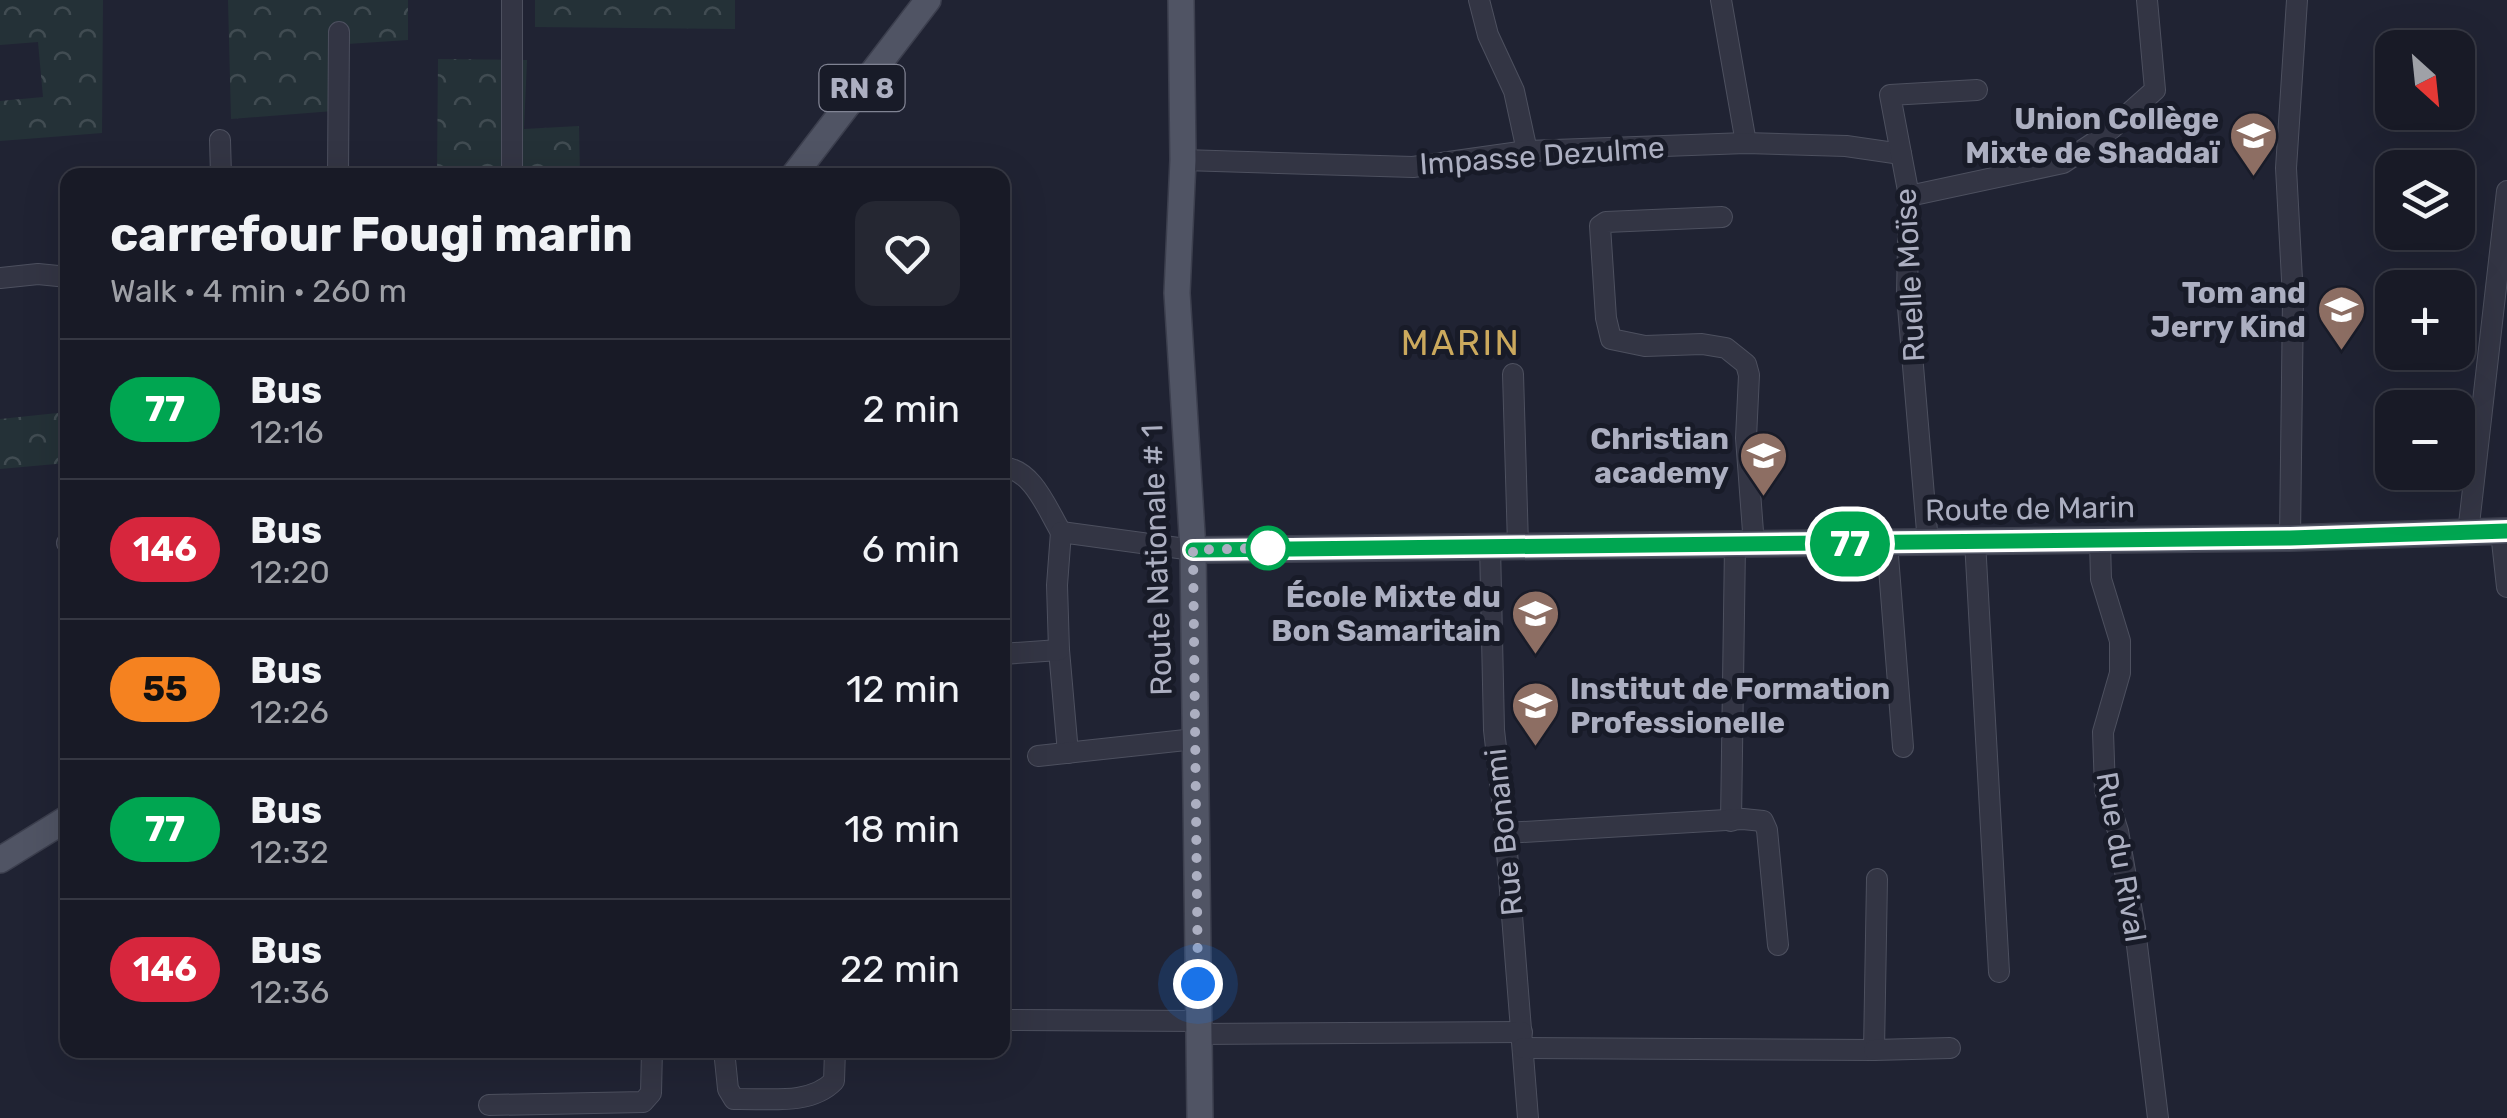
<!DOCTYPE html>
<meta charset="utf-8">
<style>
body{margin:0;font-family:Rubik,sans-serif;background:#252732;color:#f1f3f6;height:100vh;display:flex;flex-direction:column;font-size:38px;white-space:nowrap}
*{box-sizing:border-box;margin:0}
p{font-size:32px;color:#9fa1a7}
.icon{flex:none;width:55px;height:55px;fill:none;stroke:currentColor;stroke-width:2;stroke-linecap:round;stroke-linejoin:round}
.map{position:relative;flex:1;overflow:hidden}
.panel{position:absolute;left:60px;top:168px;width:950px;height:890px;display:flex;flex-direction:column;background:#181a26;border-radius:20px;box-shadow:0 10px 40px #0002,0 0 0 2px #363843}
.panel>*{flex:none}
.badge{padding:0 20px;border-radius:32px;font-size:35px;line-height:65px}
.needle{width:65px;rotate:153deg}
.buttons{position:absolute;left:2375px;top:30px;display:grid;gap:20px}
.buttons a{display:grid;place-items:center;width:100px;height:100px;border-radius:20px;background:#181a26;box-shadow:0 10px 40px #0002,0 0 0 2px #363843;font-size:50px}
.you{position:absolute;width:50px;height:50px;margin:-25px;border:8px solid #fff;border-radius:50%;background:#1a73e8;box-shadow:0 0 0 15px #1a73e833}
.map>.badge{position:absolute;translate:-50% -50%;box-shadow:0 0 0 5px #fff}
.round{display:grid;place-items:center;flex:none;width:105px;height:105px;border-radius:20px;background:#252732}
.overview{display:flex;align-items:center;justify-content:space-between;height:170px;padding:0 50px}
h1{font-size:48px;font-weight:700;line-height:75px}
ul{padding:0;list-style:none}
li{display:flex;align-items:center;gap:30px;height:140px;padding:0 50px;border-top:2px solid #363843}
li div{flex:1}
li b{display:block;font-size:38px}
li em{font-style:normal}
li .badge{min-width:110px;font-weight:700;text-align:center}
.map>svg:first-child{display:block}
.forest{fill:url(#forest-crowns)}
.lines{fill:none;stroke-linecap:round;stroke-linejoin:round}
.minor-casing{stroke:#4d505f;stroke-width:22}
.major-casing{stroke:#3c3f4e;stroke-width:28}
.minor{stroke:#333544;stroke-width:20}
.major{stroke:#505464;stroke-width:25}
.line-casing{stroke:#fff;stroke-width:22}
.line{stroke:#00a651;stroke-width:15}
.walk{stroke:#acafc1;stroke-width:10;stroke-dasharray:0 18}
.stop-dot{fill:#fff;stroke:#00a651;stroke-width:5}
.labels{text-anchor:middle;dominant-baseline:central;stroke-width:10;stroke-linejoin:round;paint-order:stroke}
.shield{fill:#181b28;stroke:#808393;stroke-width:2.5}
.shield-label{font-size:28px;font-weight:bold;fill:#acafc1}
.poi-label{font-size:30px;font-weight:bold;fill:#acafc1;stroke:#181b28;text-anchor:end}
.street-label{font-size:30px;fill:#acafc1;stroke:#181b28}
.quarter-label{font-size:35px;letter-spacing:2.5px;fill:#cba95d;stroke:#181b28}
</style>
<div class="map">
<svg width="2507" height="1118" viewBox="0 0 2507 1118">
<defs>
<pattern id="forest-crowns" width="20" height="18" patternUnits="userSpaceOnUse" patternTransform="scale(2.5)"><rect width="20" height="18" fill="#243137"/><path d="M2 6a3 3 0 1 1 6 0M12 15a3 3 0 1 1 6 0" fill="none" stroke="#414c52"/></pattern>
</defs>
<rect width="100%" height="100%" fill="#202333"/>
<g class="forest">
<path d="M 0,0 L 103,0 L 102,133 L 0,141 L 0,101 L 43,97 L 38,42 L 0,45 Z"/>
<path d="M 228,0 L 408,0 L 408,40 L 347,44 L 346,110 L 231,119 Z"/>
<path d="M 535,0 L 735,0 L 735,29 L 535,27 Z"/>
<path d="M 438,59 L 527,60 L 524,129 L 579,126 L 580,175 L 437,175 Z"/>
<path d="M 67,412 L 67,463 L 0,469 L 0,419 Z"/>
</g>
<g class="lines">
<defs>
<g id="minor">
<path d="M 512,0 L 512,175"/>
<path d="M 1479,0 L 1488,35 L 1514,91 L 1527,151"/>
<path d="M 1721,0 L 1746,143"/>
<path d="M 220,140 L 221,175"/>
<path d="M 1183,160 L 1413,167 L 1527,151 L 1746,143 L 1846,146 L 1901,154"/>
<path d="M 338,175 L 339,32"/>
<path d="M 1909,196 L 2063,163 L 2101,138 L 2155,90 L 2147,0"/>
<path d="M 1722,217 L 1606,222 L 1600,226 L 1606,318 L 1611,339 L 1645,346 L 1702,344 L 1726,348 L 1746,364 L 1749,375 L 1746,438 L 1754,545"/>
<path d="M 0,278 L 38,274 L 68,277"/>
<path d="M 1513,374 L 1518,545"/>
<path d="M 1002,467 C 1033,469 1047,509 1061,532"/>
<path d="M 2501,532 L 2507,587"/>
<path d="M 2468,533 L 2507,191"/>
<path d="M 2290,538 L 2293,298 L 2286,168 L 2297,0"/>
<path d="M 1975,541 L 1999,972"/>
<path d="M 2100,541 L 2101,579 L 2120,641 L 2120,673 L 2103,732 L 2105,790 L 2118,831 L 2135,929 L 2158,1118"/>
<path d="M 67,543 L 68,543"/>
<path d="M 1887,543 L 1903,747"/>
<path d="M 1928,543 L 1907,295 L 1909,196 L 1890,95 L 1977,90"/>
<path d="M 1490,545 L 1494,730 L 1505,827 L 1528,1118"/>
<path d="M 1059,650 L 1068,753"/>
<path d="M 1002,654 L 1059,650 L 1057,585 L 1061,532 L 1193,550"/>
<path d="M 1038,756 L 1195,739"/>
<path d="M 1731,821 L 1735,545"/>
<path d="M 1506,833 L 1743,819 L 1763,821 L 1767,830 L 1778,945"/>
<path d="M 1002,1020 L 1198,1021"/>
<path d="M 1199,1034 L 1522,1032"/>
<path d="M 1523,1048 L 1874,1050 L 1877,879"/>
<path d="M 724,1050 L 728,1089 L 734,1099 C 766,1098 810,1106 834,1081 L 835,1050"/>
<path d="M 1874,1050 L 1950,1048"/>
<path d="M 489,1105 L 643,1102 L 651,1093 L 652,1050"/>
</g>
<g id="major">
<path d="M 1181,0 L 1183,160 L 1177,293 L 1193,550 L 1200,1118"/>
<path d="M 794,175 L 928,0"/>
<path d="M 1193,550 L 2290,538 L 2507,531"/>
<path d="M 0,860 L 68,818"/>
</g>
</defs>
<use href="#minor" class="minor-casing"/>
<use href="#major" class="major-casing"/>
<use href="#minor" class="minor"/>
<use href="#major" class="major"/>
</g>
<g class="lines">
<defs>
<path id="line" d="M 1193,550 L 2290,538 L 2507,531"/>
</defs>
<use href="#line" class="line-casing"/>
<use href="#line" class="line"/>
<path class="walk" d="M 1198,984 L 1193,550 L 1268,548"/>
</g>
<defs>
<symbol id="school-pin" viewBox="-11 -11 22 30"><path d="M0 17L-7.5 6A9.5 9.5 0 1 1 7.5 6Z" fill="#8d6e63" stroke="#181b28"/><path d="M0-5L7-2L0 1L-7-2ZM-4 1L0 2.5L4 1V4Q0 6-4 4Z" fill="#fff"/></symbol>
</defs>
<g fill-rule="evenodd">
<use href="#school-pin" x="2226" y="108" width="55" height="75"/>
<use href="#school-pin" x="2314" y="282" width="55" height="75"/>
<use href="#school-pin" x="1736" y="428" width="55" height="75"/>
<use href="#school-pin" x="1508" y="586" width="55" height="75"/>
<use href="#school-pin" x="1508" y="678" width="55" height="75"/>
</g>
<circle class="stop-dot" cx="1268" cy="548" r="20"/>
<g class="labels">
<rect class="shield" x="819.5" y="65" width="85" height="46" rx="8"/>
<g class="shield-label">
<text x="862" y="88">RN 8</text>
</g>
<g class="poi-label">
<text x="2219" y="119">Union Collège<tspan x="2219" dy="34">Mixte de Shaddaï</tspan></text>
<text x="2306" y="293">Tom and<tspan x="2306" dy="34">Jerry Kind</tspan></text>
<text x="1729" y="439">Christian<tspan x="1729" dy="34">academy</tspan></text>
<text x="1501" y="597">École Mixte du<tspan x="1501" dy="34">Bon Samaritain</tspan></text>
<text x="1570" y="689" text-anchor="start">Institut de Formation<tspan x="1570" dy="34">Professionelle</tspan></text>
</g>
<g class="street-label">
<text transform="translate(1542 156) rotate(-4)">Impasse Dezulme</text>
<text transform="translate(1910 275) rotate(-93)">Ruelle Moïse</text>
<text transform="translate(2030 509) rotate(-1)">Route de Marin</text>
<text transform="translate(1157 560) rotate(-92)">Route Nationale # 1</text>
<text transform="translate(1504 832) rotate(-96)">Rue Bonami</text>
<text transform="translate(2121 857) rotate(80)">Rue du Rival</text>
</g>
<g class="quarter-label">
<text x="1461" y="343">MARIN</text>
</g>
</g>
</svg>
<div class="buttons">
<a><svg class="needle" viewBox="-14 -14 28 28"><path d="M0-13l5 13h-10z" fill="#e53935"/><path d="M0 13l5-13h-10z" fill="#9fa1a7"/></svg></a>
<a><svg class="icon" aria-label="layers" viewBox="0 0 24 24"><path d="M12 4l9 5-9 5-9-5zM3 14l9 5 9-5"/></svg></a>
<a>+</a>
<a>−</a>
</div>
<div class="you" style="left:1198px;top:984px"></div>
<b class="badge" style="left:1850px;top:544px;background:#00a651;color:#fff">77</b>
<section class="panel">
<div class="overview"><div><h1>carrefour Fougi marin</h1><p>Walk · 4 min · 260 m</p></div><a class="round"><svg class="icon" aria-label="heart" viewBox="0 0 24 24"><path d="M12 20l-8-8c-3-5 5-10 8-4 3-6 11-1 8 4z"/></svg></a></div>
<ul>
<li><span class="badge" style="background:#00a651;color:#fff">77</span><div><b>Bus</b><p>12:16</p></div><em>2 min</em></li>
<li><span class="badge" style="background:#d7263d;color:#fff">146</span><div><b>Bus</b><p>12:20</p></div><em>6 min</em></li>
<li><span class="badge" style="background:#f58220;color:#111">55</span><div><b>Bus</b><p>12:26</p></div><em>12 min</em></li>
<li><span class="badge" style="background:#00a651;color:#fff">77</span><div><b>Bus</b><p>12:32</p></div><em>18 min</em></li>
<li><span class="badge" style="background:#d7263d;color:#fff">146</span><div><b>Bus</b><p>12:36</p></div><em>22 min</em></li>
</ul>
</section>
</div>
